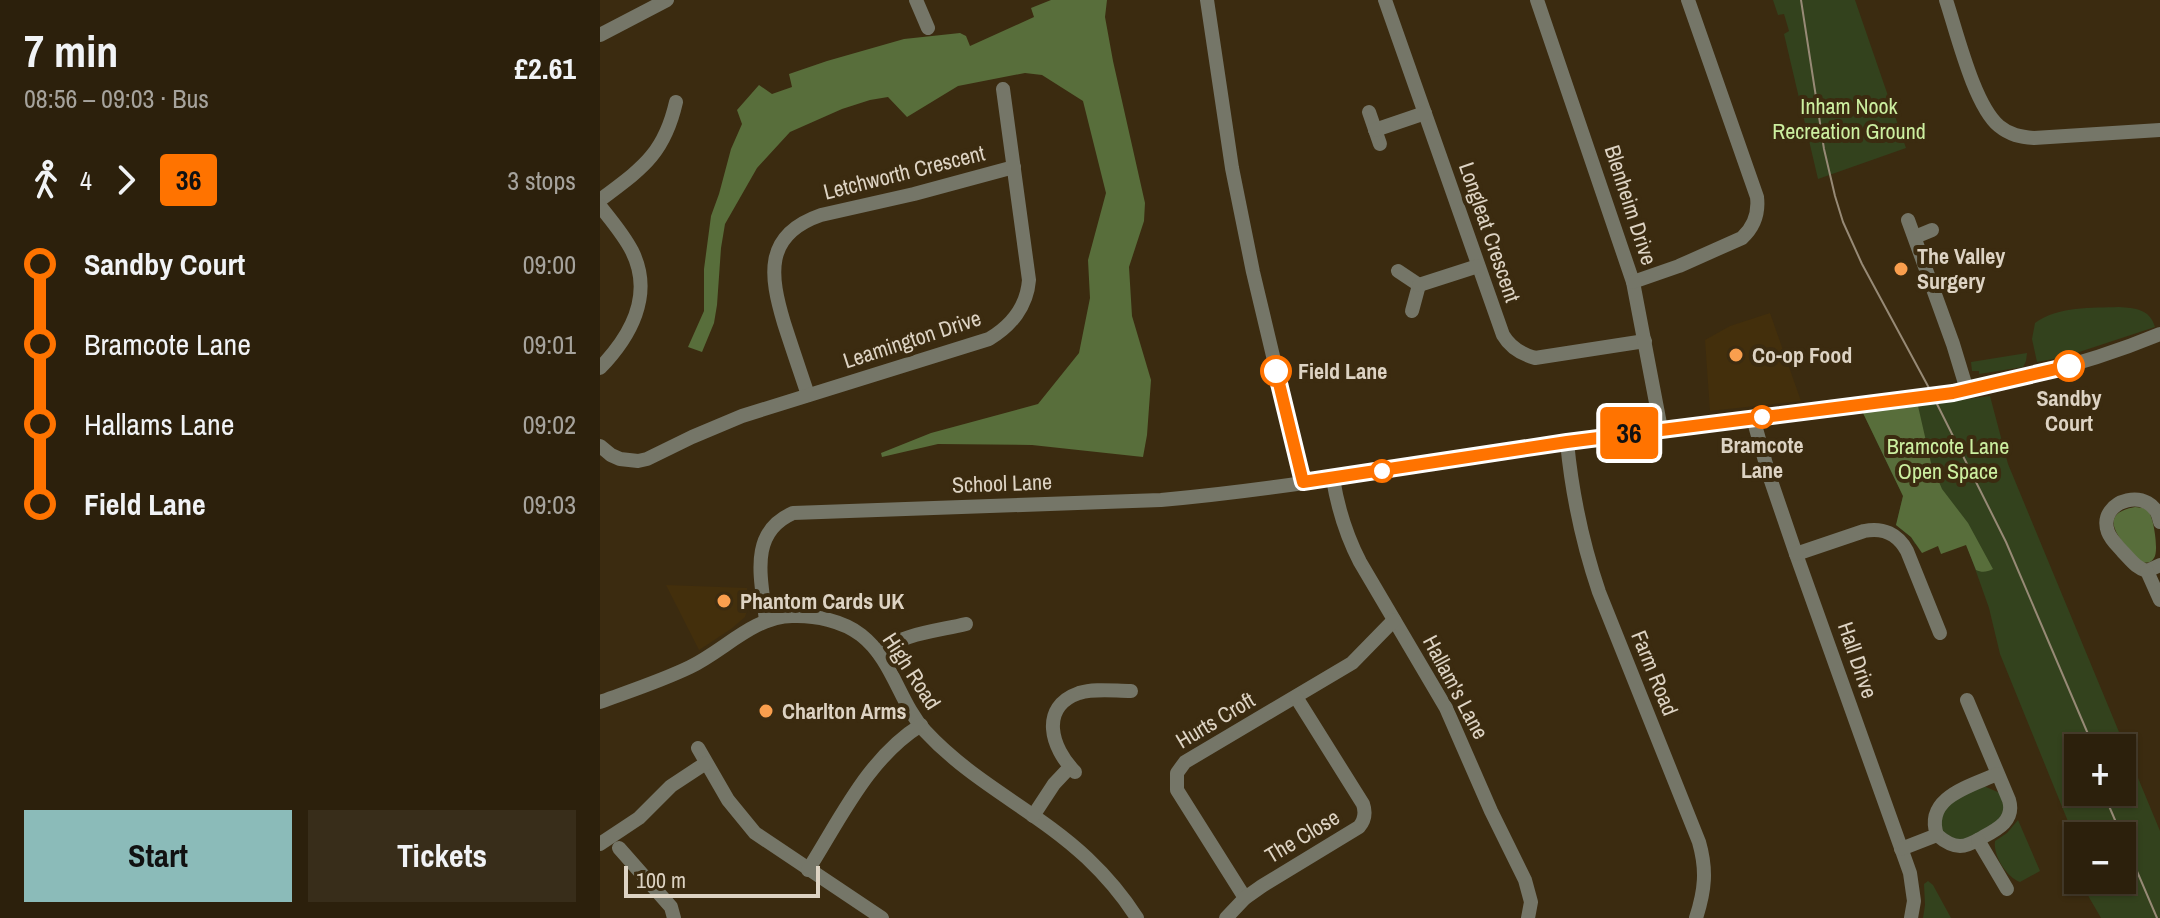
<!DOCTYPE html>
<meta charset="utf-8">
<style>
body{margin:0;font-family:"Archivo Narrow",sans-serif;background:#382d1a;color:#f1f3f6;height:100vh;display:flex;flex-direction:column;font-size:30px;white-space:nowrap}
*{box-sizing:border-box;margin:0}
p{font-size:26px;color:#a6a39d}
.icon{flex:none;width:44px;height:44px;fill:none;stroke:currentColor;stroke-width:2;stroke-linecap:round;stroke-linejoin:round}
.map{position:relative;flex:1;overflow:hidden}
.drawer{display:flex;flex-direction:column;background:#2c200c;width:600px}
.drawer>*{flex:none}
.badge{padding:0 16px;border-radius:6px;font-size:28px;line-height:52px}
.fabs{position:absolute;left:1464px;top:734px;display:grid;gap:16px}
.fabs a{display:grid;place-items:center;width:72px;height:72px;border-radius:0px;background:#2c200c;box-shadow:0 2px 6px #0004,0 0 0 2px #483e2d;font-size:40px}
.scale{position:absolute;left:24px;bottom:20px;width:196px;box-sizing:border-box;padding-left:8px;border:4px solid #ddd3c3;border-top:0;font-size:22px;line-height:28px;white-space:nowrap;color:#ddd3c3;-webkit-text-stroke:6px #3b2b10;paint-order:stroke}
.map>.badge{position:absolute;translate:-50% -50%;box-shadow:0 0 0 4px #fff}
.legs{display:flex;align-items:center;gap:12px;height:88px;padding:0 24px;font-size:26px}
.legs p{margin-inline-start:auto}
.overview{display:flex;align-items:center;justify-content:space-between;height:136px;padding:0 24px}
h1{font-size:44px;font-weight:700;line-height:60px}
.cta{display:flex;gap:16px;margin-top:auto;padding:16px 24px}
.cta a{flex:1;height:92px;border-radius:0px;background:#8bbbb9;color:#111;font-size:32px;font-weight:700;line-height:92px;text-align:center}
.cta a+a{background:#382d1a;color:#f1f3f6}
ul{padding:0 24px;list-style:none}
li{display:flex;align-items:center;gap:28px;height:80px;font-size:30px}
li i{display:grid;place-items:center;width:12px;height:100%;margin:0 10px;background:currentColor}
li i::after{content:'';width:20px;height:20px;margin:-10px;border:6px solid;border-radius:50%;background:#2c200c}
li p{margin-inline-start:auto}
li:first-child i{background:linear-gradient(#0000 50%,currentColor 0)}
li:last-child i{background:linear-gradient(currentColor 50%,#0000 0)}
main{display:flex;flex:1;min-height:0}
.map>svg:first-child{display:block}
.built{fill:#432f0c}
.green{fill:#33421d;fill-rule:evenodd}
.forest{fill:#586e3b}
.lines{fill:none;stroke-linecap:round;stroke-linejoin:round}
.minor{stroke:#757668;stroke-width:14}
.tram{stroke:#978a76;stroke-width:2}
.line-1-casing{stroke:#fff;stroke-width:18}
.line-1{stroke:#ff7300;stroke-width:12}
.poi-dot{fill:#fa9f4e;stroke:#3b2b10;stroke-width:3}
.stop-1-dot{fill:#fff;stroke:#ff7300;stroke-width:4}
.labels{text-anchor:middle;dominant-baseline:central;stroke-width:8;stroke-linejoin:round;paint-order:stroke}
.park-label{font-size:22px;fill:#ccefa0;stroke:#3b2b10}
.street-label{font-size:22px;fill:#ddd3c3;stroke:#3b2b10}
.poi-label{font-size:22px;font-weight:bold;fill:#ddd3c3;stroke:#3b2b10;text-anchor:start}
.stop-label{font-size:22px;font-weight:bold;fill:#ddd3c3;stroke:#3b2b10}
</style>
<main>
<section class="drawer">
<div class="overview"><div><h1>7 min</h1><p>08:56 – 09:03 · Bus</p></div><b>£2.61</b></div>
<div class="legs"><svg class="icon" aria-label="walk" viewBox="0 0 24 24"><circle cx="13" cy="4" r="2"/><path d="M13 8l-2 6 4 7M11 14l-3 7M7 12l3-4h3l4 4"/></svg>4<svg class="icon" aria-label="forward" viewBox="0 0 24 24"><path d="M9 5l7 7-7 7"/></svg><b class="badge" style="background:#ff7300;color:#111">36</b><p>3 stops</p></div>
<ul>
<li><i style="color:#ff7300"></i><b>Sandby Court</b><p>09:00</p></li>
<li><i style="color:#ff7300"></i><span>Bramcote Lane</span><p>09:01</p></li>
<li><i style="color:#ff7300"></i><span>Hallams Lane</span><p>09:02</p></li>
<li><i style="color:#ff7300"></i><b>Field Lane</b><p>09:03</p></li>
</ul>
<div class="cta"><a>Start</a><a>Tickets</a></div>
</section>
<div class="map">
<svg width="1560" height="918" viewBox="0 0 1560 918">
<rect width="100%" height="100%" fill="#3b2b10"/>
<g class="built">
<path d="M 1170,313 L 1201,401 L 1110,411 L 1105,340 L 1130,326 Z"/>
<path d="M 66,585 L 147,588 L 147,611 L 145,617 L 131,629 L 99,650 Z"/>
</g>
<g class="green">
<path d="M 1173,0 L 1255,0 L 1306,148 L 1218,179 L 1184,34 L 1189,31 L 1184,14 L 1178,15 Z"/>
<path d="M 1519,307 C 1535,308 1550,309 1555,327 L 1464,357 L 1437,362 L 1432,339 L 1435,323 C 1458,306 1492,308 1519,307 Z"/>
<path d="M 1427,353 L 1426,361 L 1423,367 L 1379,374 L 1379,371 L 1372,371 L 1371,362 Z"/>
<path d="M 1390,396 L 1408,464 L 1560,831 L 1560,918 L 1501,918 L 1479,880 L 1522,880 L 1522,836 L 1478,836 L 1478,846 L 1400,654 L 1389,608 L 1361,529 L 1315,544 L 1311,537 L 1296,525 L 1303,496 L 1263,413 ZM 1478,748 L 1522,748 L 1522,792 L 1478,792 Z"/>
<path d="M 1378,787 L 1386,787 L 1400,793 L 1405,810 L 1397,823 L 1363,841 L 1347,837 L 1341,829 L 1340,817 L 1347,803 Z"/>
<path d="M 1418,820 L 1440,871 L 1420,882 C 1406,877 1393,855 1395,841 L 1407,833 Z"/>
<path d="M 1328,881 L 1333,885 L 1351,918 L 1323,918 L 1325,905 L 1324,884 Z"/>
</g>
<g class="forest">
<path d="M 451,0 L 507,0 L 505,17 L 513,61 L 545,203 L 544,221 L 529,267 L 532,316 L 551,380 L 547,435 L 543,457 L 432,445 L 338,444 L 282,457 L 281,453 L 331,433 L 438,404 L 479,353 L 490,298 L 488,260 L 506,193 L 483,101 L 442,75 L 425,73 L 358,86 L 307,117 L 288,97 L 270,100 L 242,109 L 190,132 L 157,168 L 125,224 L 121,248 L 117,305 L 114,323 L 102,352 L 88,347 L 104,311 L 104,269 L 111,216 L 119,194 L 131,149 L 142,124 L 137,110 L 159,85 L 172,94 L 192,87 L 189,74 L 227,61 L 304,39 L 360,33 L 366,36 L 370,46 L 434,17 L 431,8 Z"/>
<path d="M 1318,406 L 1331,463 L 1342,489 L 1368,523 L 1393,569 C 1387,572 1382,573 1376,570 L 1366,545 L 1341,554 L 1338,546 L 1322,553 L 1311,537 L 1296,525 L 1303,496 L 1263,413 Z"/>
<path d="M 1535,507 C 1542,508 1543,507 1548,511 C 1554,517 1559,552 1554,558 C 1550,564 1547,562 1541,563 C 1526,545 1491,515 1535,507 Z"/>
</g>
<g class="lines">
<g class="minor">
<path d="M 316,0 L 328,28"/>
<path d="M 607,0 L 632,168 L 653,272 L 703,482"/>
<path d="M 785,0 L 903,335 C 910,347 921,354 935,358 L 1045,341"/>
<path d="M 937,0 L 1033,282 L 1061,429"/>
<path d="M 1346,0 C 1357,33 1374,105 1399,126 C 1410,135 1420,137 1434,138 L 1560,130"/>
<path d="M 0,35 L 67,0"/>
<path d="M 769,112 L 780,144"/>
<path d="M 775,130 L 825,113"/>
<path d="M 0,200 C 41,169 64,155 76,102"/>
<path d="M 0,206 C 11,220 24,235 32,251 C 54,295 30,337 0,368"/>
<path d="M 1308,220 L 1353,344 L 1367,390"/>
<path d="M 1315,237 L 1332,230"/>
<path d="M 798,271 L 819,285 L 812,311"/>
<path d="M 1033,282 L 1079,266 L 1142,238 C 1154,227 1159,214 1157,197 L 1088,0"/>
<path d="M 819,285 L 878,266"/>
<path d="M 208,395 C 200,371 192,348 184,323 C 170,276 163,235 221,215 L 314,194 L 414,167"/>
<path d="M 1153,418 L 1169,475 L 1196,554 L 1310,873 L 1314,901 L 1311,918"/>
<path d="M 967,442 C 972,494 982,542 999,592 L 1099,842 C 1107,870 1105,890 1096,918"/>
<path d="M 0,446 L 11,455 L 20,459 L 38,461 L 47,459 L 92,437 L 142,416 L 389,339 C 411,326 427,306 429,280 L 403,89"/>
<path d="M 733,479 C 738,509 746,535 760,562 L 846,708 L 891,811 L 925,880 L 931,902 L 928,918"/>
<path d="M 1560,522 C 1554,484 1496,499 1508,532 C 1511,540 1518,546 1523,552 C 1531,560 1536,568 1547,571 L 1560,565"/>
<path d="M 1196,554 L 1264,531 C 1283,527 1298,534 1307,551 L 1340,633"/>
<path d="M 1547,571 L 1560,600"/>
<path d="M 166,621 C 162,581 147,533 193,513 L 561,500 C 716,486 868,455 1021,434 C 1202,410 1390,405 1560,334"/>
<path d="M 278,652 C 302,634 337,631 366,624"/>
<path d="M 0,702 C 30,691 61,681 90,667 C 125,650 153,617 192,616 C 215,615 243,621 261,635 C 293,660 299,702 325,731 C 374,784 436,810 487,858 C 506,876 523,896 537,918"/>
<path d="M 98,748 L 128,800 L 155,833 L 282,918"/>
<path d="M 475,772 C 451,748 439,707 479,693 C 495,688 514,691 531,691"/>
<path d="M 433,816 L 454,784 L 470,767"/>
<path d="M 1337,835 C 1344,841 1351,846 1360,846 C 1368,846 1376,841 1383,837 C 1398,829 1415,820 1409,800 L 1367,700"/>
<path d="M 1378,840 L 1407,889"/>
<path d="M 0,844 L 39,818 L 71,786 L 106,763"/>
<path d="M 19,848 L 71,907 L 74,918"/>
<path d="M 1301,849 L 1337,835 C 1324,797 1371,786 1397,774"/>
<path d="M 208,870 C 241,818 268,758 321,725"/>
<path d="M 645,898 L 577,790 L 577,773 L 585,762 L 752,663 L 794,620"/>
<path d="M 626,918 L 645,898 L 662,886 L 759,827 C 765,820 766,813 763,804 L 696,697"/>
</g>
<g class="tram">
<path d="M 1201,0 L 1224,149 L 1235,196 L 1243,222 L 1262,264 L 1329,388 L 1406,542 L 1494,748"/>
<path d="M 1503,792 L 1557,918"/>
</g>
</g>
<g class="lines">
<defs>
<path id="line-1" d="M 676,371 L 703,482 L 967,442 L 1353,393 L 1469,366"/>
</defs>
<use href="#line-1" class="line-1-casing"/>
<use href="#line-1" class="line-1"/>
</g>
<g class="poi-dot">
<circle cx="1301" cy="269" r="8"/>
<circle cx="1136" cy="355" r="8"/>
<circle cx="124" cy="601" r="8"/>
<circle cx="166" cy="711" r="8"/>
</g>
<g class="stop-1-dot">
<circle cx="1469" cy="366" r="14"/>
<circle cx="676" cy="371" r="14"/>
<circle cx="1162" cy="417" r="10"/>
<circle cx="782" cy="471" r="10"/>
</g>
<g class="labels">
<g class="park-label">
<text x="1249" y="106">Inham Nook<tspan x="1249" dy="25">Recreation Ground</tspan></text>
<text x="1348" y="446">Bramcote Lane<tspan x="1348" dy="25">Open Space</tspan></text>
</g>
<g class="street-label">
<text transform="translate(304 172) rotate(-14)">Letchworth Crescent</text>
<text transform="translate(1031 205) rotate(72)">Blenheim Drive</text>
<text transform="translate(890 232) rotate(71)">Longleat Crescent</text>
<text transform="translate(312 339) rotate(-18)">Leamington Drive</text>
<text transform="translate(402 483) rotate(-2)">School Lane</text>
<text transform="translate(1258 660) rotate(71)">Hall Drive</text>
<text transform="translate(312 671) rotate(57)">High Road</text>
<text transform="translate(1055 673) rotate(68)">Farm Road</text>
<text transform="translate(856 687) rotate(62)">Hallam's Lane</text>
<text transform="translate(615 720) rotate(-31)">Hurts Croft</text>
<text transform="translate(702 836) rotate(-31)">The Close</text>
</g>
<g class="poi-label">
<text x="1317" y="256">The Valley<tspan x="1317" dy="25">Surgery</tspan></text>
<text x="1152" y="355">Co-op Food</text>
<text x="140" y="601">Phantom Cards UK</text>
<text x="182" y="711">Charlton Arms</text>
</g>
<g class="stop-label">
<text x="698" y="371" text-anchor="start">Field Lane</text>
<text x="1469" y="398">Sandby<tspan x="1469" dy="25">Court</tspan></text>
<text x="1162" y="445">Bramcote<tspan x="1162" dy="25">Lane</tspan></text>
</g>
</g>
</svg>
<div class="fabs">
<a>+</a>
<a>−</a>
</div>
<div class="scale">100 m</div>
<b class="badge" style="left:1029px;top:433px;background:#ff7300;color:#111">36</b>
</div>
</main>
